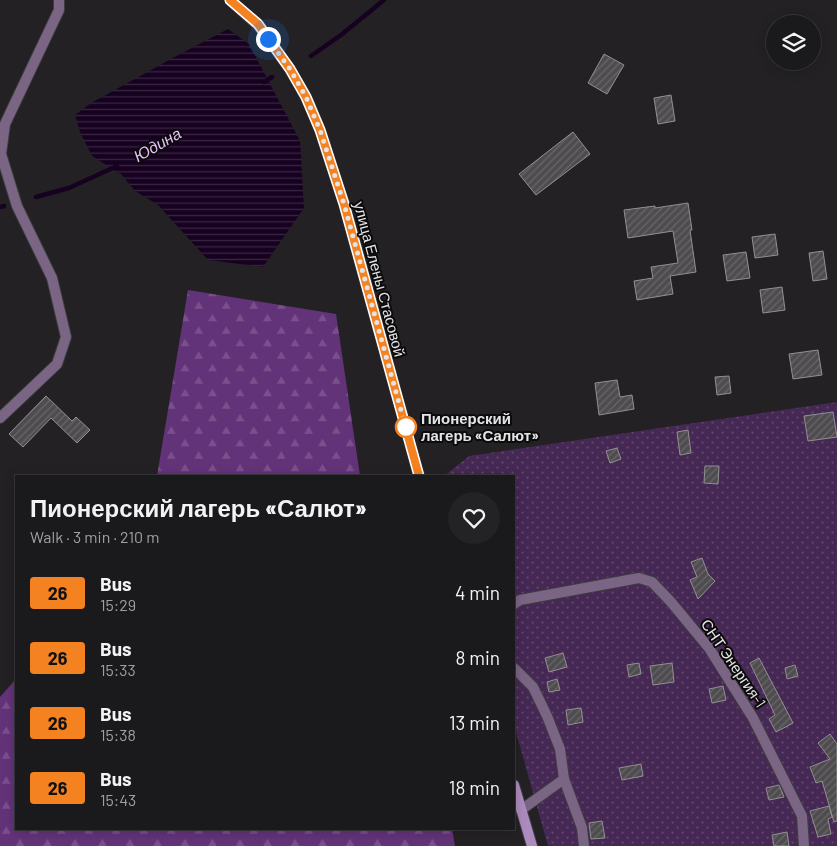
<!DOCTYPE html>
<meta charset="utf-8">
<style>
body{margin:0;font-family:Barlow,sans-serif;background:#232224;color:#f1f3f6;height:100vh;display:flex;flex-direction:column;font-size:19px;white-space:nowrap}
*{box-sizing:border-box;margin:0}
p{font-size:16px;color:#9fa0a3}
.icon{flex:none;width:28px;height:28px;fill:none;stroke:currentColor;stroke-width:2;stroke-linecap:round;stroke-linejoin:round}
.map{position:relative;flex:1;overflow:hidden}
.panel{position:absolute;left:15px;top:475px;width:500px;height:355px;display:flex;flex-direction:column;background:#1a191b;border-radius:0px;box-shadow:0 2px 12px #0003,0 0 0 1px #38383a}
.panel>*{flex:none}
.badge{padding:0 10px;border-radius:4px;font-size:18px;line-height:32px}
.tools{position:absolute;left:766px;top:15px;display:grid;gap:10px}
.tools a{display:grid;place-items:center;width:55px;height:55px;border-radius:50%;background:#1a191b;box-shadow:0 2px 12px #0003,0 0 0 1px #38383a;font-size:25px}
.you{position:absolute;width:25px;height:25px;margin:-12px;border:4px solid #fff;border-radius:50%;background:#1a73e8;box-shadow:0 0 0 8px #1a73e833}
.map>.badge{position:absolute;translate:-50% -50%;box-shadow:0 0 0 2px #fff}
.round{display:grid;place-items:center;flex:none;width:52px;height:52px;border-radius:26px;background:#232224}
.head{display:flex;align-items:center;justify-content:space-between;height:85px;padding:0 15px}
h1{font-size:24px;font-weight:800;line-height:38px}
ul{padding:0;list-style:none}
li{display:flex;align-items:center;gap:15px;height:65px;padding:0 15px}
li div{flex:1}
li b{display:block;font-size:19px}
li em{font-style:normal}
li .badge{min-width:55px;font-weight:700;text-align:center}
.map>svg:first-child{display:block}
.forest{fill:url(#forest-firs)}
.garden{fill:url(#garden-dots)}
.water{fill:url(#water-rules)}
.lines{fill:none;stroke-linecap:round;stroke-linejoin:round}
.stream{stroke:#170121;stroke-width:4.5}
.building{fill:url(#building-hatch);stroke:#929094}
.minor-casing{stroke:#3e3c3f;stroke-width:12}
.secondary-casing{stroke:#3e3c3f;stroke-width:12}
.minor{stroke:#7a6585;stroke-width:10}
.secondary{stroke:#ad8bbe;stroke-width:10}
.line-casing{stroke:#fff;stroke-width:11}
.line{stroke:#f58220;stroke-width:8}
.walk{stroke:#e4e3e5;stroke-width:5;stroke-dasharray:0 9}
.stop-dot{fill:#fff;stroke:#f58220;stroke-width:2.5}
.labels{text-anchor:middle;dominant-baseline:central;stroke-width:4;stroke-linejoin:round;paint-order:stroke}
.street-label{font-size:15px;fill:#e4e3e5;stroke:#0c0b0c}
.stop-label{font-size:15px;font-weight:bold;fill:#e4e3e5;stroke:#0c0b0c;text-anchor:start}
.water-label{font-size:16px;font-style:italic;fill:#e7bffb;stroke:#0c0b0c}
</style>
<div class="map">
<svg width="837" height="846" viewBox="0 0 837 846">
<defs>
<pattern id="forest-firs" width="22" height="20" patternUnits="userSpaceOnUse" patternTransform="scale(1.25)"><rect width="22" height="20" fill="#633379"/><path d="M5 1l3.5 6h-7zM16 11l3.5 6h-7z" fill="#79508c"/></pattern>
<pattern id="garden-dots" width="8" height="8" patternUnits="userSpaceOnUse" patternTransform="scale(1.25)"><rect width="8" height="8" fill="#462854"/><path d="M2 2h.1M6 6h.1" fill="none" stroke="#61476c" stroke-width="1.8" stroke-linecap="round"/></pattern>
<pattern id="water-rules" width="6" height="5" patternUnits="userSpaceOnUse" patternTransform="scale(1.25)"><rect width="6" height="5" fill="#170121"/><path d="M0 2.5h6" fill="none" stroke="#392641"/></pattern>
<pattern id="building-hatch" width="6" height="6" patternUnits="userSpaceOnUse" patternTransform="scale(1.25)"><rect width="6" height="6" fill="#4f4c50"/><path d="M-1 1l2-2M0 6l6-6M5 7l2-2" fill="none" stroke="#686669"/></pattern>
</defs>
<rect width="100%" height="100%" fill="#232124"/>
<g class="forest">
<path d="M 188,290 L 336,314 L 360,476 L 157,476 Z"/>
<path d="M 16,679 L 16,829 L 452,829 L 455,846 L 0,846 L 0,697 Z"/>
</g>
<path class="garden" d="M 837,402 L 837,846 L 548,846 L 514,725 L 514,476 L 444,476 L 469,456 Z"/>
<path class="water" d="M 228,29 L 249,44 L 300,141 L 304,208 L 263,267 L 208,260 L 158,205 L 135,191 L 122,175 L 92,156 L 80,132 L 75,115 L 91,103 L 182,53 Z"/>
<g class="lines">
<g class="stream">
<path d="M 311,56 L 341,35 L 384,0"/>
<path d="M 264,82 L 272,77"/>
<path d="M 36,197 L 69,188 L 117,166"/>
<path d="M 0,207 L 4,206"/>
</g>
</g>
<g class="building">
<path d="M 604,54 L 624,65 L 607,94 L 588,83 Z"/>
<path d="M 671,95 L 675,121 L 658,124 L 654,98 Z"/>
<path d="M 573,132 L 590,154 L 536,195 L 519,174 Z"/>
<path d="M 688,203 L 692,230 L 690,230 L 696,272 L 670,276 L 673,294 L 637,300 L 634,281 L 653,278 L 651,267 L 678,263 L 673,231 L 628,238 L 624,210 L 655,206 L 655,208 Z"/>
<path d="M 775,234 L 778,255 L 755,258 L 752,237 Z"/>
<path d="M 823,251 L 827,279 L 813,281 L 809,253 Z"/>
<path d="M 746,252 L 750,278 L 727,281 L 723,255 Z"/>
<path d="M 782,287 L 785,310 L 763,313 L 760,290 Z"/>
<path d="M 818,350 L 822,375 L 793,379 L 789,354 Z"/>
<path d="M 729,376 L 731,393 L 717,395 L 715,377 Z"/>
<path d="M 617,380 L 620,397 L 632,395 L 634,409 L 599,415 L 595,383 Z"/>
<path d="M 46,396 L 72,421 L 76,417 L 90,430 L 77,443 L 51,418 L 23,447 L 9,434 Z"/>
<path d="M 833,412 L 837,437 L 808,441 L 804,416 Z"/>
<path d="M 688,430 L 691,453 L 680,455 L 677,432 Z"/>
<path d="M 617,448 L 621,459 L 610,463 L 606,451 Z"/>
<path d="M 705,466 L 719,466 L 718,484 L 704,483 Z"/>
<path d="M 702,558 L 708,574 L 715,581 L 698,599 L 690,580 L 697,577 L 691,562 Z"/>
<path d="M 563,653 L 567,667 L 549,672 L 545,658 Z"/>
<path d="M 759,658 L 793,723 L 776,732 L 769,719 L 775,715 L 750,663 Z"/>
<path d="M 639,663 L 641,674 L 629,677 L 627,665 Z"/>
<path d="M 672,663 L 674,682 L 653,685 L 650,666 Z"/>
<path d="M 795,665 L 798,676 L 787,679 L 785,668 Z"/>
<path d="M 557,679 L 560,690 L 549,692 L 547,682 Z"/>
<path d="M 723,686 L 726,700 L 712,703 L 709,689 Z"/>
<path d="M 581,708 L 583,722 L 568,725 L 566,710 Z"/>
<path d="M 830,734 L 837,744 L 837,821 L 834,822 L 822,781 L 816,783 L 810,767 L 830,759 L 818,743 Z"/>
<path d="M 641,764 L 643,776 L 622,780 L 619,768 Z"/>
<path d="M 779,785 L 784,797 L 769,800 L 766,788 Z"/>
<path d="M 829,806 L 832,817 L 828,819 L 831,834 L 818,837 L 810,811 Z"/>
<path d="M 602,821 L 605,838 L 591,839 L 589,823 Z"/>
<path d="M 787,832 L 789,846 L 774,846 L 772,835 Z"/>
</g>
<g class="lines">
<defs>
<g id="minor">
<path d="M 0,418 L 57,364 L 66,337 L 52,278 L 17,206 L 1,154 L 5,124 L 59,10 L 59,0"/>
<path d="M 514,604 L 520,600 L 639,578 L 652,582 L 671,602 L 709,648 L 753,718 L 802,816 L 804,846"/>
<path d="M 514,668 L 533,687 L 547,716 L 560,749 L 564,779 L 521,810"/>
<path d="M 564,779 L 582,828 L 584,846"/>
</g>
<g id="secondary">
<path d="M 230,0 L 258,25 L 290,69 L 306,97 L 320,130 L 344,204 L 419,476"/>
<path d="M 514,785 L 532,846"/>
</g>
</defs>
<use href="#minor" class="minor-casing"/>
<use href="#secondary" class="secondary-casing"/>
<use href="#minor" class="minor"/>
<use href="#secondary" class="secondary"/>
</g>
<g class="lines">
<defs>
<path id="line" d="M 230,0 L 258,24 L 290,69 L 306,97 L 320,130 L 344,204 L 419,476"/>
</defs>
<use href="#line" class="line-casing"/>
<use href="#line" class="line"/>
<path class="walk" d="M 268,39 L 290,69 L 306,97 L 320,130 L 344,204 L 407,432 L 406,427"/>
</g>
<circle class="stop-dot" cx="406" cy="427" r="10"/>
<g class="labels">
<g class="street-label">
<text transform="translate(380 279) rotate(75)">улица Елены Стасовой</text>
<text transform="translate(734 663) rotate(56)">СНТ Энергия-1</text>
</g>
<g class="stop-label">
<text x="421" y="418">Пионерский<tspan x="421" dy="17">лагерь «Салют»</tspan></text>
</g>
<g class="water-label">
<text transform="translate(157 144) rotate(-30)">Юдина</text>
</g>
</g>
</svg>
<div class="tools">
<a><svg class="icon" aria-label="layers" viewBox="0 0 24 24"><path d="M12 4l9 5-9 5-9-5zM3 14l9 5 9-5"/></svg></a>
</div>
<div class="you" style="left:268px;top:39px"></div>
<section class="panel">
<div class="head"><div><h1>Пионерский лагерь «Салют»</h1><p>Walk · 3 min · 210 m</p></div><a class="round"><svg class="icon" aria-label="heart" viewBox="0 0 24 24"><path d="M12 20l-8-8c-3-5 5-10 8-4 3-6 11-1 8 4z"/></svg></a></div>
<ul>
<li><span class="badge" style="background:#f58220;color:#111">26</span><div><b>Bus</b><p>15:29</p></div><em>4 min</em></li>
<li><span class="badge" style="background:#f58220;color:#111">26</span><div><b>Bus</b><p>15:33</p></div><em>8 min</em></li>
<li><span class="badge" style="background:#f58220;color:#111">26</span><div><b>Bus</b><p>15:38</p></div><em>13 min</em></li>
<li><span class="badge" style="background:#f58220;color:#111">26</span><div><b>Bus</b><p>15:43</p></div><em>18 min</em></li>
</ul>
</section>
</div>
